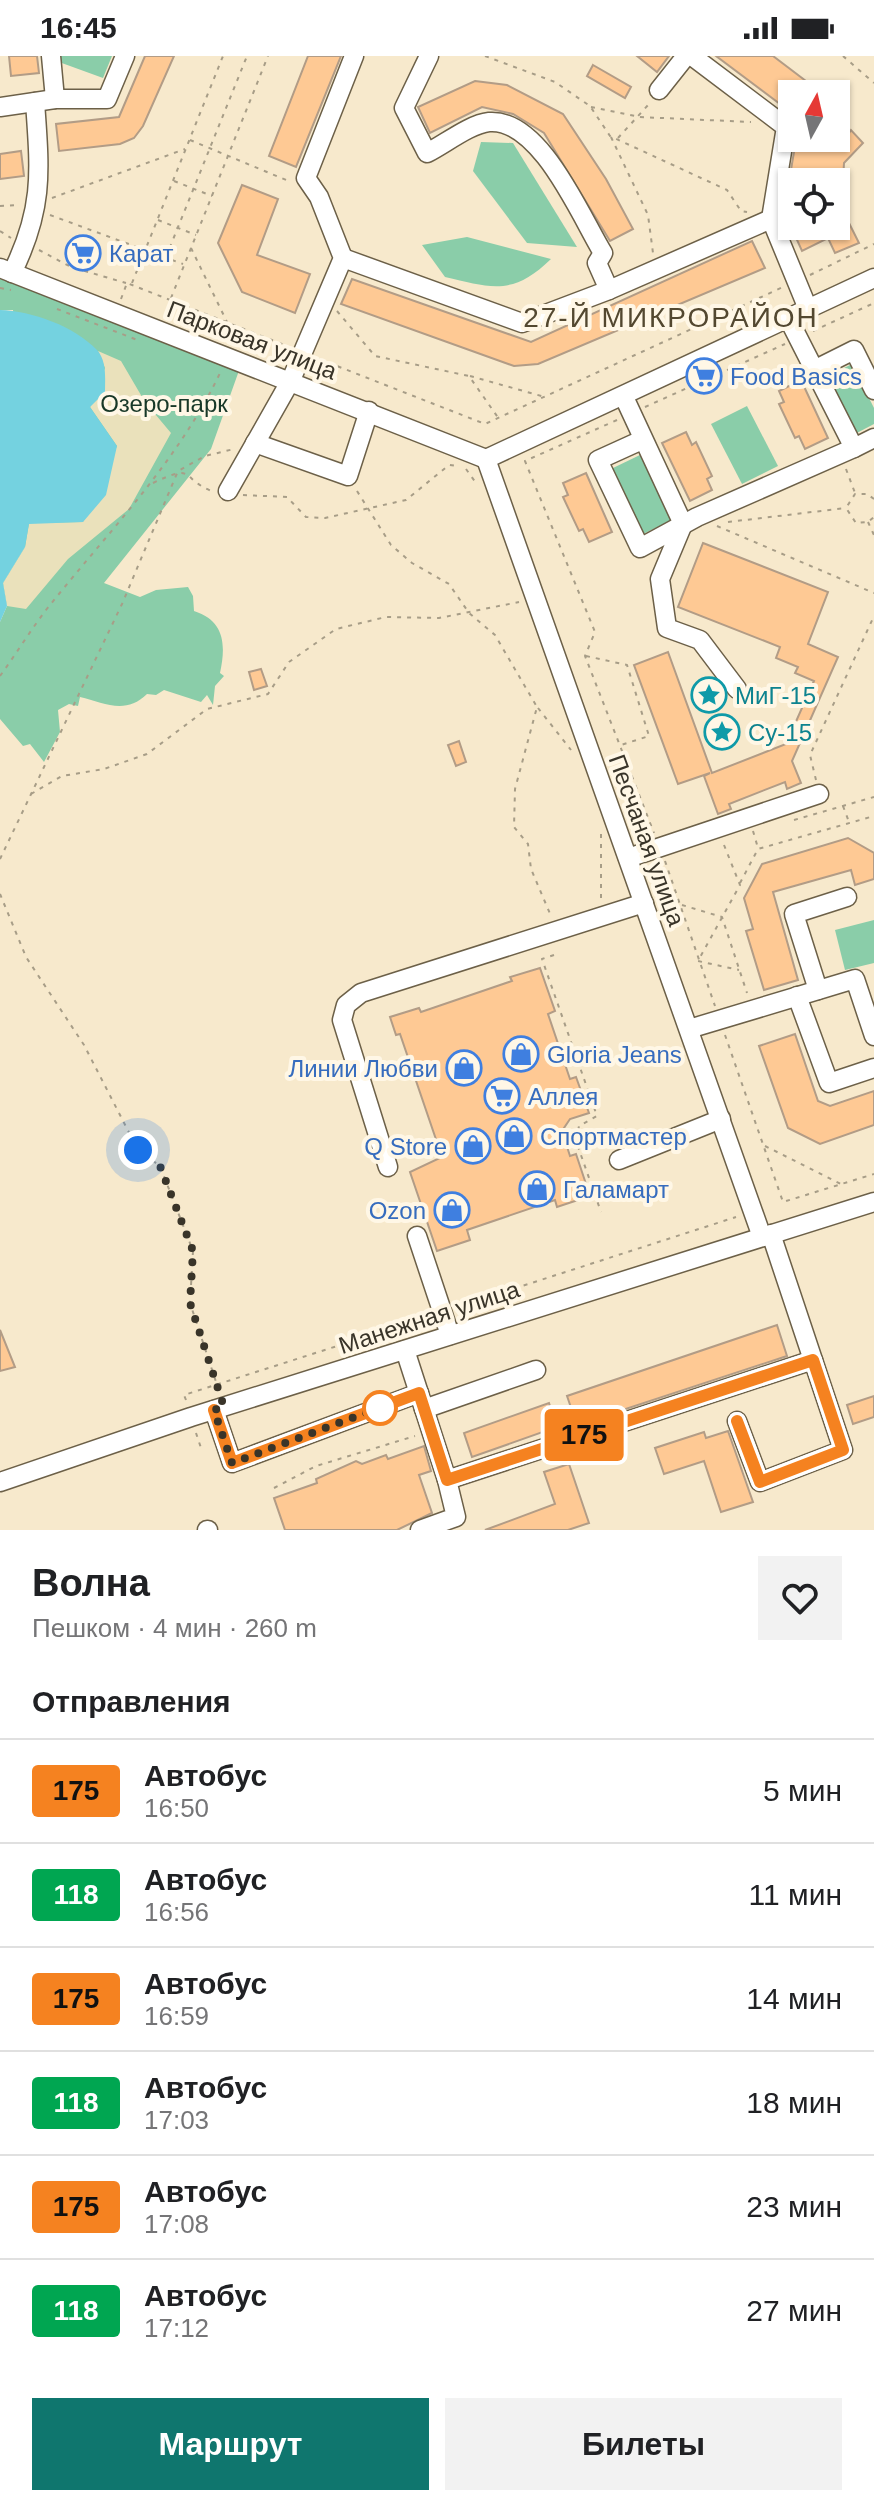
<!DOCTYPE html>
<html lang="ru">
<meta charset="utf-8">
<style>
body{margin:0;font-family:Arial,sans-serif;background:#f2f2f2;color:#202124;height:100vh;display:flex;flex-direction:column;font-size:30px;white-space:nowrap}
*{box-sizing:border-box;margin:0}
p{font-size:26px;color:#757577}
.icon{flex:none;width:44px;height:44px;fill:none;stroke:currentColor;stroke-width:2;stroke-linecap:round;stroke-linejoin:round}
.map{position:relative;height:1474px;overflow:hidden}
.drawer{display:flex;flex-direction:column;background:#fff;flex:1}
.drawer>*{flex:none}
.badge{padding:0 16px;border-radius:6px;font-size:28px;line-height:52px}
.needle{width:52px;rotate:8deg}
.tools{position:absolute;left:778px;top:24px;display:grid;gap:16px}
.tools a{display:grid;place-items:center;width:72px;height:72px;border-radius:0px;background:#fff;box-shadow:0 2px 6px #0004;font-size:40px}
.you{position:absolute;width:40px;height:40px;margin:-20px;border:6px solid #fff;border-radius:50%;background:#1a73e8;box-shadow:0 0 0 12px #1a73e833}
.map>.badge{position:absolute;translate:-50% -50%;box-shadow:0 0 0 4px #fff}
h2{padding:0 32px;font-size:30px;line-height:72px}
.round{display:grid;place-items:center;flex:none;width:84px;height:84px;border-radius:0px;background:#f2f2f2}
.headline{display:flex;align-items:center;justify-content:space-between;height:136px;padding:0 32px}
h1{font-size:38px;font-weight:700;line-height:60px}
.cta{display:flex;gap:16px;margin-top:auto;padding:16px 32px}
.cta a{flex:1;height:92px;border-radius:0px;background:#0f766e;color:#fff;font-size:32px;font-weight:700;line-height:92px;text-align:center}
.cta a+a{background:#f2f2f2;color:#202124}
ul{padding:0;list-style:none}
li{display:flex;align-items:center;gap:24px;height:104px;padding:0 32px;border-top:2px solid #e0e0e0}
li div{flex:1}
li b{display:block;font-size:30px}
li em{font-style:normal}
li .badge{min-width:88px;font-weight:700;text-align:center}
.status{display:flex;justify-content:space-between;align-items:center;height:56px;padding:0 40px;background:#fff;direction:ltr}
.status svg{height:22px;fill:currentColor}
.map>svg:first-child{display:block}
.green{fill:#8acda9}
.sand{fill:#eae1bb}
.water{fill:#74d2e0}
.building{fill:#fec994;stroke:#b29c86;stroke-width:2}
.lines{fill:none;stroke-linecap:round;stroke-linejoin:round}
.minor-casing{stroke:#6c6048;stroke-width:21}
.path{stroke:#a79d87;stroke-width:2;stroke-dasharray:4 6;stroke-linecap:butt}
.minor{stroke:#fff;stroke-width:18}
.line-casing{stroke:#fff;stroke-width:18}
.line{stroke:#f58220;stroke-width:12}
.walk{stroke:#393429;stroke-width:8;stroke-dasharray:0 14.4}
.stop-dot{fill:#fff;stroke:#f58220;stroke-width:4}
.labels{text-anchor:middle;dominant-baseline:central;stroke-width:8;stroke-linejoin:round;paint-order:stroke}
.shop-label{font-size:24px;fill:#366cbe;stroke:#fff7e6;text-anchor:start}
.street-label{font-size:24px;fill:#393429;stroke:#fff7e6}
.park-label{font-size:24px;fill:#183828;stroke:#fff7e6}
.culture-label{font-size:24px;fill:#0d838f;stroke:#fff7e6;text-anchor:start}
.quarter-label{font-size:28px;letter-spacing:2px;fill:#534830;stroke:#fff7e6}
</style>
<div class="status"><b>16:45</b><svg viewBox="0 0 49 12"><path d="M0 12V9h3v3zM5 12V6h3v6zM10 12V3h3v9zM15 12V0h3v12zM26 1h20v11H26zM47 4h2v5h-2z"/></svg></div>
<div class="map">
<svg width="874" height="1474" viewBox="0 0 874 1474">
<rect width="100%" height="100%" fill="#f7e9cc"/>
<g class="green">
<path d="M 59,0 L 112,0 L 103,22 L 59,6 Z"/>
<path d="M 481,86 L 513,87 L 577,191 L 527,187 L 473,115 Z"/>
<path d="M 467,181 L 551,203 C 513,240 492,232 445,221 L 422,189 Z"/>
<path d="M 0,223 L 241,309 L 211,393 L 104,527 L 140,541 L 156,534 L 188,531 L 193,540 L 194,555 C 225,565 226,589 220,617 L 224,620 L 215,630 L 213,649 L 207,639 L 201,646 L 164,634 L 156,639 L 147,638 C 126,659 104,647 80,641 L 78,650 L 69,648 L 58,654 L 60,676 L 44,706 L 30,688 L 23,690 L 0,663 L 0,566 L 7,550 L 3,527 L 25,491 L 13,254 L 0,254 Z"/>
<path d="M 852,308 L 874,352 L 874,368 L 853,379 L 824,322 Z"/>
<path d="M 747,350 L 778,410 L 742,428 L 711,368 Z"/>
<path d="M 642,398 L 674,463 L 643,478 L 611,413 Z"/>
<path d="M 874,864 L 874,907 L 845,914 L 835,874 Z"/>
</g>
<path class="sand" d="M 98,295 L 121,305 L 145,346 L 171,377 L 129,453 L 68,503 L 26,553 L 7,550 L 3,527 L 25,491 L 29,467 L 83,466 L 117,390 L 90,351 L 105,312 Z"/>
<path class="water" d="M 0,254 C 32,255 74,270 97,294 C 107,305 105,322 105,336 L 90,351 L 117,390 L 106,439 L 83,466 L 29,468 L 25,491 L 3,527 L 7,550 L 0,566 Z"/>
<g class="building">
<path d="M 9,0 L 37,0 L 39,17 L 11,20 Z"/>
<path d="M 145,0 L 174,0 L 143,70 L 134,82 L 120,88 L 59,95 L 56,68 L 119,61 Z"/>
<path d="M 308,0 L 341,0 L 296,111 L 269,100 Z"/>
<path d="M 637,0 L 669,0 L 657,16 Z"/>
<path d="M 716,0 L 773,0 L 823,38 L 792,38 L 792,57 Z"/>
<path d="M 593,9 L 631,31 L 625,42 L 587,20 Z"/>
<path d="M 475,25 L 507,29 L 563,58 L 606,123 L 633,173 L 610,185 L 544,77 L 513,58 L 482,51 L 430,77 L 418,51 Z"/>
<path d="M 836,68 L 849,77 L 851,74 L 863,87 L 844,107 L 843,126 L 792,126 L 792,170 L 836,170 L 836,141 L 859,187 L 835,197 L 828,182 L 802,195 L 784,155 L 795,90 L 801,82 L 836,82 Z"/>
<path d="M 21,95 L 24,120 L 0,123 L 0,98 Z"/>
<path d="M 242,129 L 278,143 L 257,199 L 310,218 L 295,257 L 242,236 L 218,187 Z"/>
<circle cx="83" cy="197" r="14"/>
<path d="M 752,185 L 765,212 L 538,308 L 514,310 L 341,248 L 352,223 L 531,286 Z"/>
<path d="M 801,324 L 828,382 L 805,393 L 799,380 L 795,382 L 779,348 L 784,346 L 779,335 Z"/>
<path d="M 686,376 L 692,389 L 696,386 L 712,420 L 707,423 L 712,434 L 690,445 L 662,387 Z"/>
<path d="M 586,417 L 612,476 L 589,486 L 583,473 L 579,475 L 563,441 L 568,439 L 563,427 Z"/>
<path d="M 703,487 L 828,536 L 808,588 L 838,601 L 792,705 L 801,727 L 787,733 L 785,726 L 729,748 L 731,753 L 718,758 L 704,720 L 710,717 L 678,728 L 634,609 L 668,596 L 712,717 L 786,688 L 814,625 L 795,617 L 798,611 L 776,602 L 780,591 L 678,551 Z"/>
<path d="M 261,613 L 267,630 L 254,634 L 249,616 Z"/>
<path d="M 459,685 L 466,706 L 456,710 L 448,689 Z"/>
<path d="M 848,782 L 874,797 L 874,823 L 855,829 L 851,814 L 773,836 L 798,924 L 764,934 L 746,875 L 753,873 L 744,842 L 762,808 Z"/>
<path d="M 540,912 L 555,955 L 548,958 L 570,1023 L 576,1021 L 589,1057 L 570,1063 L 562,1075 L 570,1100 L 576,1098 L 590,1140 L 557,1151 L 555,1144 L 467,1174 L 470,1184 L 437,1195 L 410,1116 L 442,1101 L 400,978 L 396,979 L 390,961 L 419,952 L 421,956 L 512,925 L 510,921 Z"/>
<path d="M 795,978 L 818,1045 L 830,1050 L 874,1035 L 874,1069 L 820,1088 L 788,1072 L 759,990 Z"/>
<path d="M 777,1269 L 787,1300 L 577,1369 L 567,1340 Z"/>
<path d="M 0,1274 L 15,1311 L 0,1315 Z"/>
<path d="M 874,1340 L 874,1361 L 853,1368 L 847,1349 Z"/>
<path d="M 549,1347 L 557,1371 L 472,1401 L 464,1377 Z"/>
<path d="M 728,1375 L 753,1446 L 721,1456 L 704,1405 L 664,1418 L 655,1392 L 704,1376 L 706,1382 Z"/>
<path d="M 424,1390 L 431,1415 L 419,1419 L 432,1457 L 397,1474 L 285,1474 L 274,1442 L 317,1427 L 316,1423 L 356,1405 L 362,1408 L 386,1399 L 388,1403 Z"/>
<path d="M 569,1408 L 589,1467 L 568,1474 L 485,1474 L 555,1448 L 544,1416 Z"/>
</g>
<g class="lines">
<defs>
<g id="minor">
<path d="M 51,0 L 55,43"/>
<path d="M 429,0 L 404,52 L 427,97 C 445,88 470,68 489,66 C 540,62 580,159 603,197 L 597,207 L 609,234"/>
<path d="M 692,0 L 786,71 L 771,163 L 808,253"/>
<path d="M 659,34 L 686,0"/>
<path d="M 0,51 L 55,43 L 107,43 L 125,0"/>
<path d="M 343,202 L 522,267 L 609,234 L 771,163"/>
<path d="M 0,212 L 486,403"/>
<path d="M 12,217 C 44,152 40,116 35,46"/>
<path d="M 788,262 L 854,392 L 874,382"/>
<path d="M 814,314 L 854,294 L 874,334"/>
<path d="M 624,341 L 683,468 L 660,523 L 667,572 L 700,584 L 737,633"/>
<path d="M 642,384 L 598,404 L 640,492 L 697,461 L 854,392"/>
<path d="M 255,387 L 348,420 L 369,355"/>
<path d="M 486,403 L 762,1181"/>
<path d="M 486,403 L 874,222"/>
<path d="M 228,435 L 291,324 L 343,202 L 319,141 L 306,122 L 354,0"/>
<path d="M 628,802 L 819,738"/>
<path d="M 818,934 L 794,858 L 847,841"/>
<path d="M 797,940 L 829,1027 L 874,1012"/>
<path d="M 689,973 L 855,923 L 874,980"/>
<path d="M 619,1104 L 721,1063"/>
<path d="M 388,1111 L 342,964 L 346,949 L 361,937 L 644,847"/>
<path d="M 417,1180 L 450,1279"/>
<path d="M 405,1294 L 447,1424 L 813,1304"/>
<path d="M 424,1353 L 536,1314"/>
<path d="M 214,1354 L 232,1407 L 419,1337"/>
<path d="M 737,1365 L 760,1426 L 843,1394 L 771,1178"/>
<path d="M 0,1426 L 191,1361 L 874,1146"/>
<path d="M 207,1474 L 208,1474"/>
<path d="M 420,1474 L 456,1461 L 447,1424"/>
</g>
</defs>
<use href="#minor" class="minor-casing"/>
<g class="path">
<path d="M 485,0 L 555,26 L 590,50 L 610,80 L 727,134 L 741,155 L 747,156"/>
<path d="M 843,0 L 874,27"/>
<path d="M 591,51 L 640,61 L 751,66"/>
<path d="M 611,81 L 648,159 L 653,197"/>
<path d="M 618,82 L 649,48"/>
<path d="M 190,84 L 291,126"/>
<path d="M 174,125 L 212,140"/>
<path d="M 52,142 L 185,93"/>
<path d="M 0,150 L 19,149"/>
<path d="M 50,159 L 183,208"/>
<path d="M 158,164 L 196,179"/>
<path d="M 0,175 L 11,182"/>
<path d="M 191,192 L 227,266"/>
<path d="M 39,194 L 71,211 L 126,227"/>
<path d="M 166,201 L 247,0"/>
<path d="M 810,219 L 874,188"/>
<path d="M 132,227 L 223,0"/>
<path d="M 0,232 L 11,234"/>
<path d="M 171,242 L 268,0"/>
<path d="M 121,243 L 127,227 L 287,290"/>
<path d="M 57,253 L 140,285"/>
<path d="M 337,255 L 375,300 L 469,320 L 499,363"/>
<path d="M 813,275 L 874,247"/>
<path d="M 319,303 L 485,368 L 783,231"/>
<path d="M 470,320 L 545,341"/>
<path d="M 645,351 L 785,288"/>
<path d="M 617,364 L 525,405 L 595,576 L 585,600 L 654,777"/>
<path d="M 466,413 L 476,427"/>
<path d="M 846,413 L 855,437"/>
<path d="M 153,427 C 197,406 179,423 214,436"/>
<path d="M 357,435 L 391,489 L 412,507 L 449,528 L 469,557 L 495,579 L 537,651 L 515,733 L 514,771 L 528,788 L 531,813 L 551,860"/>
<path d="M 243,439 L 287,441 L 306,461 L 325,462 L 406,444 L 449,409 L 457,410"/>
<path d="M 874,443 L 867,438 L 855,438 L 846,452 L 856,467 L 868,466 L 874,461"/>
<path d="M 728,466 L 846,452"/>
<path d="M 868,466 L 874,479"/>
<path d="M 717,470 L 874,537"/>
<path d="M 586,600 L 627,609 L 649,680 L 621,689"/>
<path d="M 0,620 C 16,598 30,575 46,554 C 108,476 178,406 221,315"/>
<path d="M 538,652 L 571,694"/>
<path d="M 816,724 L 810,699 L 874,560"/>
<path d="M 31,738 L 62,720 L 104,713 L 147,698 L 207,653 L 268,638 L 289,606 L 336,573 L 386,561 L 439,562 L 519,546"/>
<path d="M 843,750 L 849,766"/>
<path d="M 794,764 L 874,741"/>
<path d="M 753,775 L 758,792"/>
<path d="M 601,778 L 601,843"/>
<path d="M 724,789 L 740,829 L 698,905 L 739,914"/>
<path d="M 0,803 L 122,548 L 178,415 L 205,400 L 234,393"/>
<path d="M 665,805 L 715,950"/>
<path d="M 740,827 L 758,793 L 874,760"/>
<path d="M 0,838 L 26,901 L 84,989 L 138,1094 L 160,1110 L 193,1195 L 190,1247 L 219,1335"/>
<path d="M 682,849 L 722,861 L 747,937"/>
<path d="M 554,899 L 542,903 L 597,1060 L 579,1070 L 576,1085 L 601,1156"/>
<path d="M 725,979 L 783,1146 L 874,1118"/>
<path d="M 765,1090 L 841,1128"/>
<path d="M 457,1251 L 736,1161"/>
<path d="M 186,1344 L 184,1339 L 428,1261"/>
<path d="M 196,1377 L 202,1395"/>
<path d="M 274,1432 L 316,1410 L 415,1380"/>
</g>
<use href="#minor" class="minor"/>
</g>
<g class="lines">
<defs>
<path id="line" d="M 214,1354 L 232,1407 L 419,1337 L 447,1424 L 813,1304 L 843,1394 L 760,1426 L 737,1365"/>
</defs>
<use href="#line" class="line-casing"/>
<use href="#line" class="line"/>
<path class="walk" d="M 138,1094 L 160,1110 L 193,1195 L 190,1247 L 224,1351 L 214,1354 L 232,1407 L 392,1347 L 380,1352"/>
</g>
<defs>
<symbol id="supermarket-ring" viewBox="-11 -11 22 22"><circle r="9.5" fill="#fff7e6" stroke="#3f7fe0" stroke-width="1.5"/><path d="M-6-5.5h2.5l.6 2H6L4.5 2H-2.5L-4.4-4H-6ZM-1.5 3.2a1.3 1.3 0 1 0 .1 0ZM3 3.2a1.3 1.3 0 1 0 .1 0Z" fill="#3f7fe0"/></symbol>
<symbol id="sight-ring" viewBox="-11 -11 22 22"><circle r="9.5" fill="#fff7e6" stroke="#0f9aa8" stroke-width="1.5"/><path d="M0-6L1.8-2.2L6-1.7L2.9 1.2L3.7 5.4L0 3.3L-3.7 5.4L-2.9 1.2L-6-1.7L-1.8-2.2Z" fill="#0f9aa8"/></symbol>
<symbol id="shop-ring" viewBox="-11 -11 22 22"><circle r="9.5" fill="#fff7e6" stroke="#3f7fe0" stroke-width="1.5"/><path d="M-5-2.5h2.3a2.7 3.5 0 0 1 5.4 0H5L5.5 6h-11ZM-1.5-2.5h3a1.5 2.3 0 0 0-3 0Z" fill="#3f7fe0"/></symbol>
</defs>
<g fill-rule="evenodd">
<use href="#supermarket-ring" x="63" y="177" width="40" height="40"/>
<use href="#supermarket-ring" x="684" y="300" width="40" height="40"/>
<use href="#sight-ring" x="689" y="619" width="40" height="40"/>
<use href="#sight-ring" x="702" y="656" width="40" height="40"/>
<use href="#shop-ring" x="501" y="978" width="40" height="40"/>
<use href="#shop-ring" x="444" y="992" width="40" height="40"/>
<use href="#supermarket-ring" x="482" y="1020" width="40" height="40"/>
<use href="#shop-ring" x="494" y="1060" width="40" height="40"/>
<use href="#shop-ring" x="453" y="1070" width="40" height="40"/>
<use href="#shop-ring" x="517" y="1113" width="40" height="40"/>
<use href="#shop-ring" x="432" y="1134" width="40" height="40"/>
</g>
<circle class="stop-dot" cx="380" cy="1352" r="16"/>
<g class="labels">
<g class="shop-label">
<text x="109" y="197">Карат</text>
<text x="730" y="320">Food Basics</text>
<text x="547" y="998">Gloria Jeans</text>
<text x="438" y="1012" text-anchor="end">Линии Любви</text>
<text x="528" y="1040">Аллея</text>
<text x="540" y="1080">Спортмастер</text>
<text x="447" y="1090" text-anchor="end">Q Store</text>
<text x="563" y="1133">Галамарт</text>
<text x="426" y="1154" text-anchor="end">Ozon</text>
</g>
<g class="street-label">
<text transform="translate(252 284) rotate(21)">Парковая улица</text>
<text transform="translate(647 784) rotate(70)">Песчаная улица</text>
<text transform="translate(429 1261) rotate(-18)">Манежная улица</text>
</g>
<g class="park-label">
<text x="164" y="347">Озеро-парк</text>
</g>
<g class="culture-label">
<text x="735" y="639">МиГ-15</text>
<text x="748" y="676">Су-15</text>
</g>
<g class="quarter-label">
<text x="671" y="261">27-Й МИКРОРАЙОН</text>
</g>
</g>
</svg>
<div class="tools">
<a><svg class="needle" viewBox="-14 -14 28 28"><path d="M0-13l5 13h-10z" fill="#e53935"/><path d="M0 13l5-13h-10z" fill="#757577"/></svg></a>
<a><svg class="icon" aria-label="locate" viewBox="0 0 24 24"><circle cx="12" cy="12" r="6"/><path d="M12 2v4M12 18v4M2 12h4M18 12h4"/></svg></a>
</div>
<div class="you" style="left:138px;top:1094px"></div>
<b class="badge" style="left:584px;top:1379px;background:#f58220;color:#111">175</b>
</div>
<section class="drawer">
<div class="headline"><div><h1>Волна</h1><p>Пешком · 4 мин · 260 m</p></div><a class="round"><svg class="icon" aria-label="heart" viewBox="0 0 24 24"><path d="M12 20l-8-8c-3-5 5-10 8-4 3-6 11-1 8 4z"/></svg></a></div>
<h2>Отправления</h2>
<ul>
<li><span class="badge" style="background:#f58220;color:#111">175</span><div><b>Автобус</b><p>16:50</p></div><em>5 мин</em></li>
<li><span class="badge" style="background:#00a651;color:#fff">118</span><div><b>Автобус</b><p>16:56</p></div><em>11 мин</em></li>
<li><span class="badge" style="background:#f58220;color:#111">175</span><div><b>Автобус</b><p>16:59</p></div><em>14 мин</em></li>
<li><span class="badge" style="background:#00a651;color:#fff">118</span><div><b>Автобус</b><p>17:03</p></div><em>18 мин</em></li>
<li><span class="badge" style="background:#f58220;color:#111">175</span><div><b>Автобус</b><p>17:08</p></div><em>23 мин</em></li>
<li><span class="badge" style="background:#00a651;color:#fff">118</span><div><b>Автобус</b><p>17:12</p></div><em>27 мин</em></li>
</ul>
<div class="cta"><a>Маршрут</a><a>Билеты</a></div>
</section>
